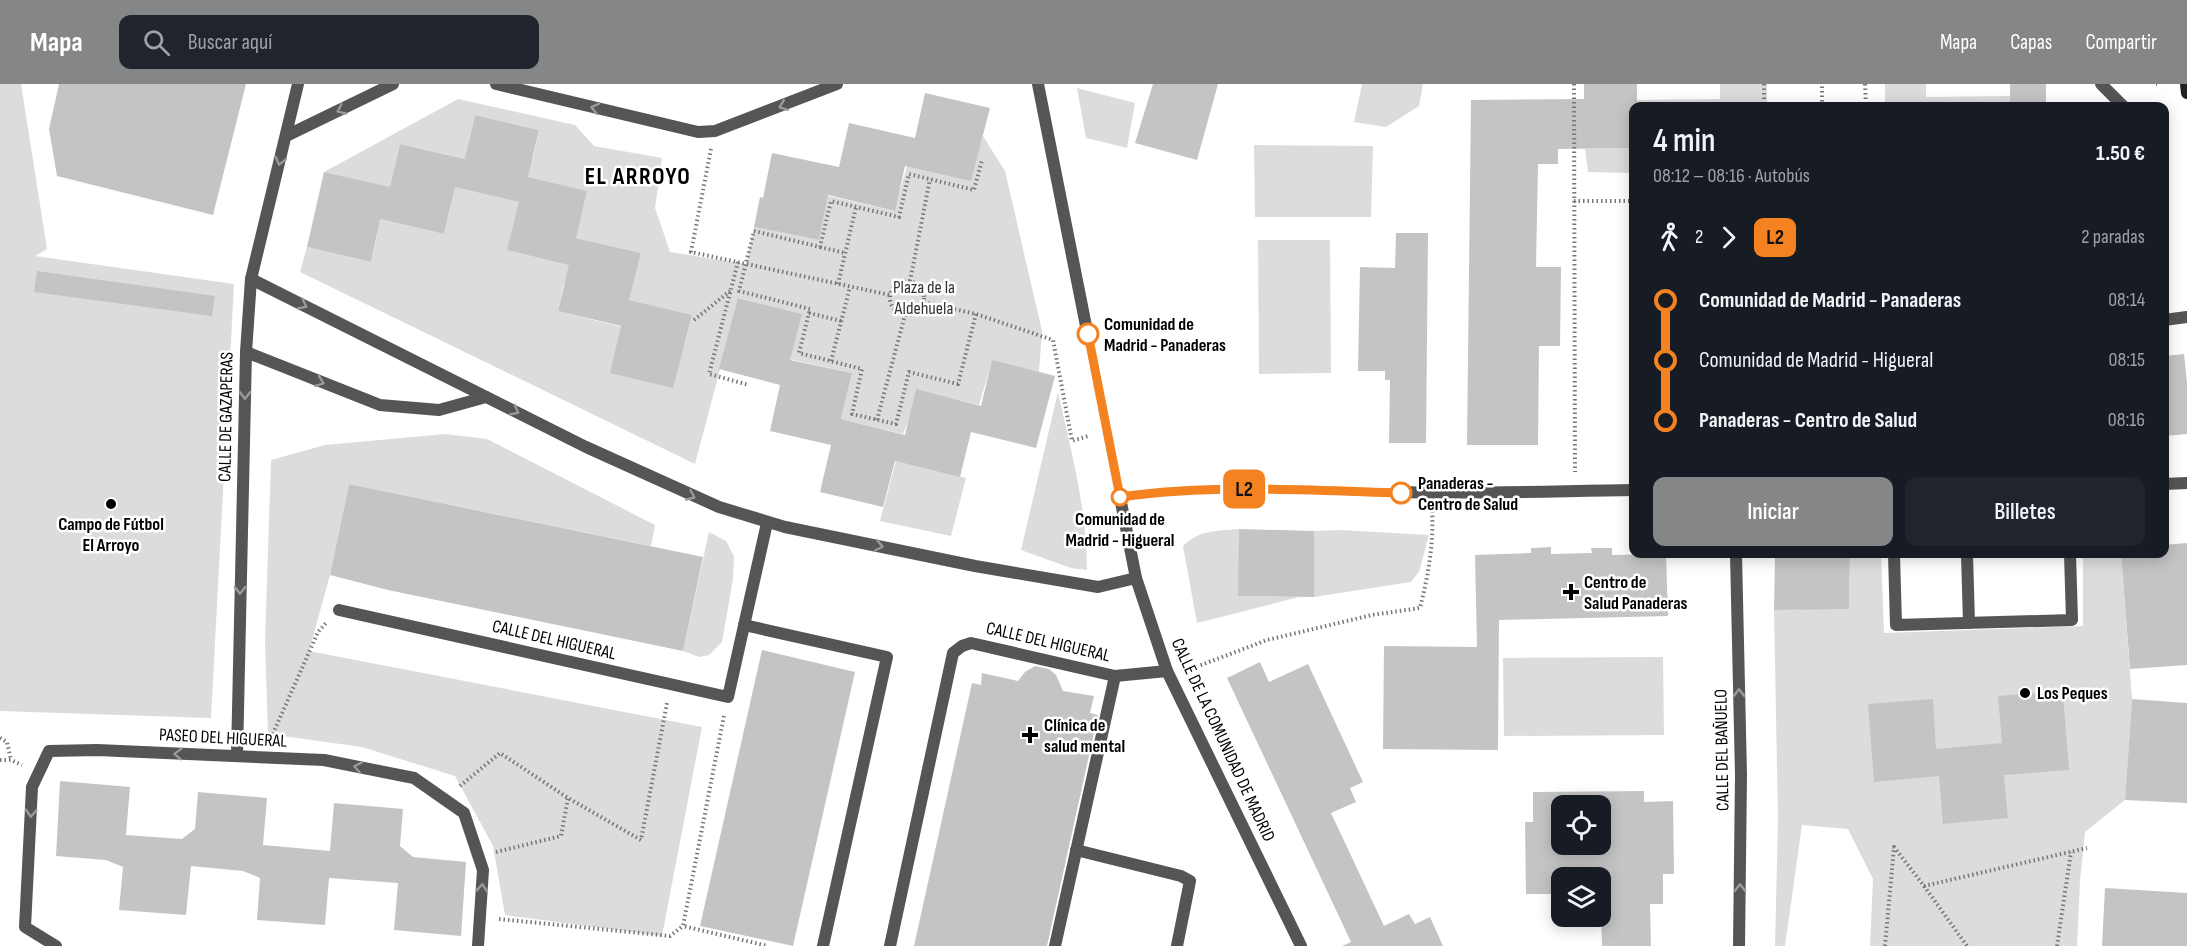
<!DOCTYPE html>
<html lang="es">
<meta charset="utf-8">
<style>
body{margin:0;font-family:"Sofia Sans Condensed",sans-serif;background:#20242c;color:#f1f3f6;height:100vh;display:flex;flex-direction:column;font-size:22px;white-space:nowrap}
*{box-sizing:border-box;margin:0}
p{font-size:20px;color:#9ea1a6}
.icon{flex:none;width:33px;height:33px;fill:none;stroke:currentColor;stroke-width:2;stroke-linecap:round;stroke-linejoin:round}
.map{position:relative;flex:1;overflow:hidden}
.drawer{position:absolute;left:1629px;top:18px;width:540px;height:456px;display:flex;flex-direction:column;background:#171b24;border-radius:12px;box-shadow:0 3px 15px #0003}
.drawer>*{flex:none}
.badge{padding:0 12px;border-radius:9px;font-size:21px;line-height:39px}
.tools{position:absolute;left:1551px;top:711px;display:grid;gap:12px}
.tools a{display:grid;place-items:center;width:60px;height:60px;border-radius:12px;background:#171b24;box-shadow:0 3px 15px #0003;font-size:30px}
.map>.badge{position:absolute;translate:-50% -50%;box-shadow:0 0 0 3px #fff}
.legs{display:flex;align-items:center;gap:9px;height:66px;padding:0 24px;font-size:20px}
.legs p{margin-inline-start:auto}
.overview{display:flex;align-items:center;justify-content:space-between;height:102px;padding:0 24px}
h1{font-size:33px;font-weight:600;line-height:45px}
.primary-button{display:flex;gap:12px;margin-top:auto;padding:12px 24px}
.primary-button a{flex:1;height:69px;border-radius:12px;background:#858687;color:#fff;font-size:24px;font-weight:600;line-height:69px;text-align:center}
.primary-button a+a{background:#20242c;color:#f1f3f6}
ul{padding:0 24px;list-style:none}
li{display:flex;align-items:center;gap:21px;height:60px;font-size:22px}
li i{display:grid;place-items:center;width:9px;height:100%;margin:0 8px;background:currentColor}
li i::after{content:'';width:15px;height:15px;margin:-8px;border:4px solid;border-radius:50%;background:#171b24}
li p{margin-inline-start:auto}
li:first-child i{background:linear-gradient(#0000 50%,currentColor 0)}
li:last-child i{background:linear-gradient(currentColor 50%,#0000 0)}
header{display:flex;align-items:center;gap:36px;box-sizing:border-box;height:84px;padding:0 30px;background:#858687;color:#fff}
header strong{font-size:28px}
nav{display:flex;gap:33px;margin-inline-start:auto;font-size:21px}
.search{width:420px;height:54px;background:#20242c;display:flex;align-items:center;gap:15px;box-sizing:border-box;padding:0 21px;border-radius:12px;color:#9ea1a6;font-size:22px}
.map>svg:first-child{display:block}
.green{fill:#dcdcdc}
.building{fill:#c4c4c4;fill-rule:evenodd}
.lines{fill:none;stroke-linecap:round;stroke-linejoin:round}
.path{stroke:#777;stroke-width:4;stroke-dasharray:1.5 3;stroke-linecap:butt}
.service{stroke:#555;stroke-width:12}
.minor{stroke:#555;stroke-width:12}
.tertiary{stroke:#555;stroke-width:12}
.secondary{stroke:#222;stroke-width:12}
.oneway{stroke:#999}
.line-1-casing{stroke:#fff;stroke-width:14}
.line-1{stroke:#f58220;stroke-width:9}
.stop-1-dot{fill:#fff;stroke:#f58220;stroke-width:3}
.poi-dot{fill:#000;stroke:#fff;stroke-width:2}
.labels{text-anchor:middle;dominant-baseline:central;stroke-width:5;stroke-linejoin:round;paint-order:stroke}
.park-label{font-size:18px;fill:#333;stroke:#fff}
.stop-label{font-size:18px;font-weight:bold;fill:#000;stroke:#fff;text-anchor:start}
.street-label{font-size:18px;fill:#000;stroke:#fff}
.poi-label{font-size:18px;font-weight:bold;fill:#000;stroke:#fff;text-anchor:start}
.district-label{font-size:24px;font-weight:bold;letter-spacing:1.5px;fill:#000;stroke:#fff}
</style>
<header>
<strong>Mapa</strong>
<div class="search"><svg class="icon" aria-label="search" viewBox="0 0 24 24"><circle cx="10" cy="10" r="6"/><path d="M15 15l6 6"/></svg>Buscar aquí</div>
<nav><a>Mapa</a><a>Capas</a><a>Compartir</a></nav>
</header>
<div class="map">
<svg width="2187" height="862" viewBox="0 0 2187 862">
<rect width="100%" height="100%" fill="#fff"/>
<g class="green">
<path d="M 0,0 L 21,0 L 47,165 L 35,172 L 234,200 L 211,634 L 0,627 Z"/>
<path d="M 1362,0 L 1423,0 L 1419,22 L 1386,43 L 1354,38 Z"/>
<path d="M 1720,0 L 1767,0 L 1767,22 L 1637,22 L 1637,16 L 1720,15 Z"/>
<path d="M 1885,0 L 1926,0 L 1926,13 L 2010,12 L 2010,22 L 1885,21 Z"/>
<path d="M 1077,4 L 1135,19 L 1127,64 L 1086,54 Z"/>
<path d="M 458,15 L 575,41 L 594,62 L 662,74 L 655,124 L 670,168 L 746,180 L 754,143 L 819,156 L 824,130 L 820,110 L 894,127 L 907,82 L 977,70 L 983,52 L 1005,87 L 1042,247 L 1039,288 L 992,277 L 979,321 L 916,306 L 910,333 L 903,350 L 841,335 L 852,289 L 789,275 L 801,230 L 739,214 L 695,380 L 300,188 L 307,163 L 371,178 L 377,151 L 368,132 L 444,150 L 451,121 L 444,100 L 527,120 L 514,139 L 508,166 L 579,183 L 564,199 L 558,227 L 685,259 L 692,231 L 619,214 L 634,195 L 641,169 L 568,152 L 580,135 L 587,107 L 517,91 L 533,74 L 539,46 L 475,31 L 469,57 L 474,59 L 470,76 L 400,60 L 394,86 L 397,105 L 324,88 Z"/>
<path d="M 1254,61 L 1373,62 L 1371,133 L 1255,133 Z"/>
<path d="M 1633,64 L 1633,89 L 1588,88 L 1585,65 Z"/>
<path d="M 1258,156 L 1330,156 L 1331,289 L 1259,290 Z"/>
<path d="M 1058,308 C 1071,367 1087,425 1087,486 L 1071,484 L 1021,466 Z"/>
<path d="M 445,350 L 487,355 L 655,441 L 651,462 L 349,400 L 330,491 L 309,567 L 702,643 L 662,852 L 505,831 L 493,762 L 455,692 L 362,663 L 268,650 L 265,558 L 271,376 L 325,361 Z"/>
<path d="M 896,377 L 966,394 L 951,452 L 880,437 Z"/>
<path d="M 1239,445 L 1239,512 L 1299,513 L 1197,539 L 1183,462 C 1199,446 1217,447 1239,445 Z"/>
<path d="M 1339,446 L 1429,451 L 1419,488 L 1411,498 L 1314,513 L 1314,447 Z"/>
<path d="M 709,448 L 726,457 L 734,472 L 733,495 L 722,558 L 709,571 L 699,573 L 683,567 Z"/>
<path d="M 1850,470 L 1881,470 L 1884,549 L 2083,542 L 2083,470 L 2121,470 L 2132,615 L 2125,716 L 2085,748 L 2080,797 L 2077,862 L 1870,862 L 1873,795 L 1848,745 L 1802,741 L 1785,862 L 1775,862 L 1778,735 L 1774,526 L 1799,526 L 1800,512 L 1849,524 Z"/>
<path d="M 1663,573 L 1664,651 L 1504,652 L 1503,574 Z"/>
</g>
<g class="building">
<path d="M 59,0 L 246,0 L 213,131 L 57,92 L 49,45 Z"/>
<path d="M 1153,0 L 1218,0 L 1197,76 L 1135,59 Z"/>
<path d="M 1584,0 L 1637,0 L 1637,22 L 1634,22 L 1634,64 L 1558,65 L 1558,80 L 1538,80 L 1536,183 L 1561,183 L 1560,262 L 1539,262 L 1538,361 L 1467,361 L 1471,16 L 1584,15 Z"/>
<rect x="2010" y="0" width="36" height="22"/>
<path d="M 925,9 L 990,24 L 971,97 L 905,82 L 895,127 L 828,111 L 819,156 L 754,143 L 760,113 L 763,114 L 772,69 L 839,83 L 849,39 L 915,54 Z"/>
<path d="M 475,31 L 539,46 L 528,93 L 587,107 L 576,154 L 641,169 L 629,216 L 692,231 L 673,304 L 610,289 L 621,242 L 558,227 L 569,181 L 507,166 L 519,118 L 455,103 L 444,150 L 380,135 L 371,178 L 307,163 L 324,88 L 390,103 L 400,60 L 465,75 Z"/>
<path d="M 1396,149 L 1428,149 L 1426,359 L 1389,359 L 1390,296 L 1385,296 L 1385,287 L 1358,287 L 1360,183 L 1395,184 Z"/>
<path d="M 37,187 L 215,212 L 212,232 L 34,208 Z"/>
<path d="M 738,214 L 802,230 L 790,276 L 852,289 L 841,335 L 905,351 L 916,305 L 981,322 L 992,276 L 1055,292 L 1036,364 L 971,348 L 960,393 L 895,377 L 883,423 L 820,408 L 831,361 L 770,347 L 780,301 L 719,285 Z"/>
<path d="M 2184,270 L 2187,299 L 2187,350 L 2164,352 L 2164,272 Z"/>
<path d="M 349,400 L 703,473 L 683,567 L 388,506 L 330,491 Z"/>
<path d="M 1239,445 L 1314,447 L 1314,513 L 1238,512 Z"/>
<path d="M 2187,459 L 2187,581 L 2130,585 L 2121,470 L 2164,470 L 2164,461 Z"/>
<path d="M 1551,463 L 1551,470 L 1592,469 L 1591,464 L 1612,464 L 1612,471 L 1666,470 L 1668,532 L 1499,536 L 1498,666 L 1383,665 L 1384,562 L 1477,563 L 1475,471 L 1531,469 L 1531,464 Z"/>
<path d="M 1775,470 L 1850,470 L 1849,525 L 1774,526 Z"/>
<path d="M 762,566 L 855,588 L 793,862 L 700,842 Z"/>
<path d="M 1260,578 L 1269,598 L 1308,580 L 1363,698 L 1350,704 L 1356,718 L 1331,729 L 1384,842 L 1409,830 L 1415,840 L 1430,833 L 1443,862 L 1342,862 L 1351,858 L 1227,594 Z"/>
<path d="M 1035,582 L 1049,585 L 1056,591 L 1063,607 L 1094,612 L 1090,629 L 1098,631 L 1047,862 L 914,862 L 972,599 L 981,601 L 982,589 L 1018,597 L 1025,588 Z"/>
<path d="M 2060,607 L 2060,611 L 2063,611 L 2069,686 L 2004,691 L 2008,734 L 1943,740 L 1939,692 L 1874,698 L 1868,620 L 1933,615 L 1936,665 L 2002,659 L 1998,612 Z"/>
<path d="M 2132,615 L 2187,619 L 2187,719 L 2125,716 Z"/>
<path d="M 60,697 L 130,703 L 126,751 L 182,755 L 195,745 L 198,708 L 267,714 L 263,761 L 330,767 L 334,719 L 403,725 L 400,762 L 413,773 L 466,778 L 461,852 L 394,846 L 398,799 L 329,794 L 325,841 L 257,836 L 260,794 L 243,787 L 191,782 L 186,831 L 119,826 L 123,783 L 106,776 L 56,772 Z"/>
<path d="M 1644,707 L 1644,718 L 1673,717 L 1674,790 L 1663,790 L 1663,820 L 1650,820 L 1651,862 L 1602,862 L 1600,794 L 1562,794 L 1562,821 L 1554,821 L 1554,810 L 1526,810 L 1525,738 L 1533,738 L 1533,708 ZM 1562,722 L 1600,722 L 1600,760 L 1562,760 Z"/>
<path d="M 2105,804 L 2187,809 L 2187,862 L 2102,862 Z"/>
</g>
<g class="lines">
<g class="path">
<path d="M 1574,0 L 1575,388"/>
<path d="M 1764,0 L 1764,22"/>
<path d="M 1865,0 L 1866,22"/>
<path d="M 2156,0 L 2157,0"/>
<path d="M 1822,22 L 1822,0"/>
<path d="M 711,65 L 691,168 L 890,211"/>
<path d="M 1574,117 L 1634,117"/>
<path d="M 820,163 L 845,169"/>
<path d="M 738,178 L 709,290 L 749,301"/>
<path d="M 910,197 L 930,95"/>
<circle cx="907" cy="214" r="17"/>
<path d="M 838,200 L 856,123"/>
<path d="M 924,218 L 976,230 L 1053,256 L 1072,357 L 1088,352"/>
<path d="M 809,229 L 841,237"/>
<path d="M 976,230 L 958,300 L 909,288 L 896,340 L 852,330 L 862,285 L 799,269 L 810,225 L 739,207 L 754,147 L 820,163 L 831,117 L 899,133 L 909,90 L 974,106 L 982,76"/>
<path d="M 694,236 L 730,207"/>
<path d="M 831,277 L 850,203"/>
<path d="M 877,336 L 905,231"/>
<path d="M 1188,586 L 1267,556 L 1372,531 L 1420,524 C 1428,492 1434,460 1432,426"/>
<path d="M 724,632 L 683,842 L 768,862"/>
<path d="M 0,654 L 7,658 L 11,676"/>
<path d="M 271,654 L 318,548 L 326,539"/>
<path d="M 0,676 L 11,676 L 22,681"/>
<path d="M 460,702 L 500,669 L 568,714 L 641,756 L 667,619"/>
<path d="M 496,768 L 561,752 L 568,714"/>
<path d="M 1924,802 L 1967,862"/>
<path d="M 499,835 L 670,852 L 683,842"/>
<path d="M 1885,862 L 1894,763 L 1924,802 L 2087,764"/>
<path d="M 2057,862 L 2071,768"/>
</g>
<g class="service">
<path d="M 2101,0 L 2123,22"/>
<path d="M 2164,236 L 2187,233"/>
<path d="M 1894,470 L 1896,541 L 2072,536 L 2070,470"/>
<path d="M 1967,470 L 1969,539"/>
<path d="M 744,541 L 887,573 L 823,862"/>
<path d="M 1115,592 L 1167,587"/>
<path d="M 1076,766 L 1181,792 L 1190,797 L 1177,862"/>
<path d="M 890,862 L 953,569 L 962,562 L 971,559 L 1115,592 L 1055,862"/>
</g>
<g class="minor">
<path d="M 496,0 L 698,48 L 715,47 L 837,0"/>
<path d="M 286,52 L 393,0"/>
<path d="M 251,195 L 586,363 L 719,423 L 785,443 L 975,482 L 1098,503 L 1136,494"/>
<path d="M 246,268 L 380,321 L 439,326 L 486,313"/>
<path d="M 2164,400 L 2187,399"/>
<path d="M 1120,413 C 1212,400 1304,407 1397,408 C 1476,410 1555,407 1634,406"/>
<path d="M 1736,470 L 1741,691 L 1739,862"/>
<path d="M 339,526 L 728,613 L 767,439"/>
<path d="M 237,672 L 246,268 L 251,195 L 298,0"/>
<path d="M 56,862 L 25,843 L 32,703 L 49,667 L 97,666 L 324,676 L 414,694 L 464,729 L 483,786 L 478,862"/>
</g>
<path class="tertiary" d="M 1038,0 L 1136,494 L 1167,587 L 1301,862"/>
<path class="secondary" d="M 2186,0 L 2187,9"/>
</g>
<defs><path id="oneway-chevron" d="M-2-3.5L2.5 0L-2 3.5" fill="none" stroke-width="1.6" stroke-linecap="round" stroke-linejoin="round" transform="scale(1.5)"/></defs>
<g class="oneway">
<use href="#oneway-chevron" transform="translate(783 22) rotate(159)"/>
<use href="#oneway-chevron" transform="translate(595 24) rotate(-167)"/>
<use href="#oneway-chevron" transform="translate(341 26) rotate(155)"/>
<use href="#oneway-chevron" transform="translate(280 77) rotate(104)"/>
<use href="#oneway-chevron" transform="translate(303 221) rotate(27)"/>
<use href="#oneway-chevron" transform="translate(320 298) rotate(21)"/>
<use href="#oneway-chevron" transform="translate(245 311) rotate(91)"/>
<use href="#oneway-chevron" transform="translate(515 327) rotate(27)"/>
<use href="#oneway-chevron" transform="translate(691 412) rotate(24)"/>
<use href="#oneway-chevron" transform="translate(879 462) rotate(12)"/>
<use href="#oneway-chevron" transform="translate(240 506) rotate(91)"/>
<use href="#oneway-chevron" transform="translate(1739 609) rotate(-91)"/>
<use href="#oneway-chevron" transform="translate(178 670) rotate(-178)"/>
<use href="#oneway-chevron" transform="translate(358 683) rotate(-169)"/>
<use href="#oneway-chevron" transform="translate(31 729) rotate(93)"/>
<use href="#oneway-chevron" transform="translate(482 804) rotate(-86)"/>
<use href="#oneway-chevron" transform="translate(1740 804) rotate(-89)"/>
</g>
<g class="lines">
<defs>
<path id="line-1" d="M 1088,250 L 1120,413 C 1213,400 1307,406 1401,409"/>
</defs>
<use href="#line-1" class="line-1-casing"/>
<use href="#line-1" class="line-1"/>
</g>
<g class="stop-1-dot">
<circle cx="1088" cy="250" r="10"/>
<circle cx="1401" cy="409" r="10"/>
<circle cx="1120" cy="413" r="8"/>
</g>
<g class="poi-dot">
<circle cx="111" cy="420" r="6"/>
<path d="M1568 499h6v6h6v6h-6v6h-6v-6h-6v-6h6z"/>
<circle cx="2025" cy="609" r="6"/>
<path d="M1027 642h6v6h6v6h-6v6h-6v-6h-6v-6h6z"/>
</g>
<g class="labels">
<g class="park-label">
<text x="924" y="203">Plaza de la<tspan x="924" dy="21">Aldehuela</tspan></text>
</g>
<g class="stop-label">
<text x="1104" y="240">Comunidad de<tspan x="1104" dy="21">Madrid - Panaderas</tspan></text>
<text x="1418" y="399">Panaderas -<tspan x="1418" dy="21">Centro de Salud</tspan></text>
<text x="1120" y="435" text-anchor="middle">Comunidad de<tspan x="1120" dy="21">Madrid - Higueral</tspan></text>
</g>
<g class="street-label">
<text transform="translate(226 333) rotate(-89)">CALLE DE GAZAPERAS</text>
<text transform="translate(554 556) rotate(13)">CALLE DEL HIGUERAL</text>
<text transform="translate(1048 558) rotate(13)">CALLE DEL HIGUERAL</text>
<text transform="translate(223 654) rotate(3)">PASEO DEL HIGUERAL</text>
<text transform="translate(1223 656) rotate(65)">CALLE DE LA COMUNIDAD DE MADRID</text>
<text transform="translate(1722 666) rotate(-91)">CALLE DEL BAÑUELO</text>
</g>
<g class="poi-label">
<text x="111" y="440" text-anchor="middle">Campo de Fútbol<tspan x="111" dy="21">El Arroyo</tspan></text>
<text x="1584" y="498">Centro de<tspan x="1584" dy="21">Salud Panaderas</tspan></text>
<text x="2037" y="609">Los Peques</text>
<text x="1044" y="641">Clínica de<tspan x="1044" dy="21">salud mental</tspan></text>
</g>
<g class="district-label">
<text x="638" y="92">EL ARROYO</text>
</g>
</g>
</svg>
<div class="tools">
<a><svg class="icon" aria-label="locate" viewBox="0 0 24 24"><circle cx="12" cy="12" r="6"/><path d="M12 2v4M12 18v4M2 12h4M18 12h4"/></svg></a>
<a><svg class="icon" aria-label="layers" viewBox="0 0 24 24"><path d="M12 4l9 5-9 5-9-5zM3 14l9 5 9-5"/></svg></a>
</div>
<b class="badge" style="left:1244px;top:405px;background:#f58220;color:#111">L2</b>
<section class="drawer">
<div class="overview"><div><h1>4 min</h1><p>08:12 – 08:16 · Autobús</p></div><b>1.50 €</b></div>
<div class="legs"><svg class="icon" aria-label="walk" viewBox="0 0 24 24"><circle cx="13" cy="4" r="2"/><path d="M13 8l-2 6 4 7M11 14l-3 7M7 12l3-4h3l4 4"/></svg>2<svg class="icon" aria-label="forward" viewBox="0 0 24 24"><path d="M9 5l7 7-7 7"/></svg><b class="badge" style="background:#f58220;color:#111">L2</b><p>2 paradas</p></div>
<ul>
<li><i style="color:#f58220"></i><b>Comunidad de Madrid - Panaderas</b><p>08:14</p></li>
<li><i style="color:#f58220"></i><span>Comunidad de Madrid - Higueral</span><p>08:15</p></li>
<li><i style="color:#f58220"></i><b>Panaderas - Centro de Salud</b><p>08:16</p></li>
</ul>
<div class="primary-button"><a>Iniciar</a><a>Billetes</a></div>
</section>
</div>
